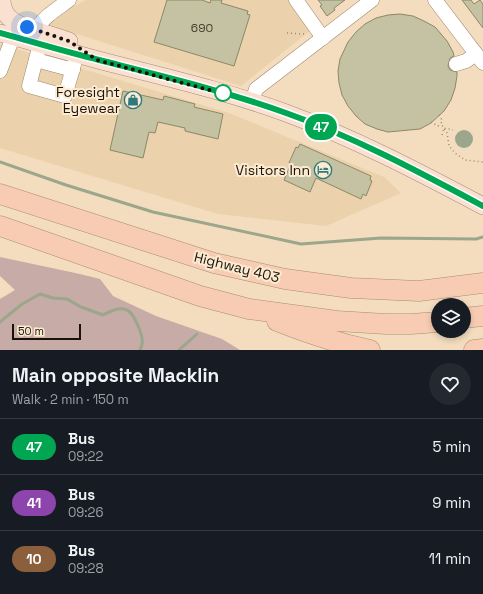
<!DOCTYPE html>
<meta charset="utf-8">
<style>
body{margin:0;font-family:"Space Grotesk",sans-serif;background:#242831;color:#f1f3f6;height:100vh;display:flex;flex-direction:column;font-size:15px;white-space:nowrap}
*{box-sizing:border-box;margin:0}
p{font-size:13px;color:#9ea1a6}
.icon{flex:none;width:22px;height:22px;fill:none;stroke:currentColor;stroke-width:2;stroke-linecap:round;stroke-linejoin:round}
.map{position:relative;height:350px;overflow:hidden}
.drawer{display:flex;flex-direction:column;background:#171b24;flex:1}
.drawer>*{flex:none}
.badge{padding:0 8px;border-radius:13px;font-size:14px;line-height:26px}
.tools{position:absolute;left:431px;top:298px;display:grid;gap:8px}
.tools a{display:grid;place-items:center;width:40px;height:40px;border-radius:50%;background:#171b24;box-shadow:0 2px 6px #0003;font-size:20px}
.scale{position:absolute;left:12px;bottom:10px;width:69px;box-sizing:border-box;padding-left:4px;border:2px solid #1a1207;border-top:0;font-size:11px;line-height:14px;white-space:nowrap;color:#1a1207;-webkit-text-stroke:3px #fcebd2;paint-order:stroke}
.you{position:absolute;width:20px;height:20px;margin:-10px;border:3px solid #fff;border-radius:50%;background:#1a73e8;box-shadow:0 0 0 6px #1a73e833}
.map>.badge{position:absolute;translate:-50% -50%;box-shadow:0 0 0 2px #fff}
.round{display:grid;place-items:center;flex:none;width:42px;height:42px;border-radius:21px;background:#242831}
.overview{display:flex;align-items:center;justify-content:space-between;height:68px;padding:0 12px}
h1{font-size:19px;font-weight:700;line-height:30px}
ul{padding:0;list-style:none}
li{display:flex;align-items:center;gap:12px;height:56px;padding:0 12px;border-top:1px solid #363941}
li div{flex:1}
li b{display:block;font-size:15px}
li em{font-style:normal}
li .badge{min-width:44px;font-weight:700;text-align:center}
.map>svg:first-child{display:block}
.built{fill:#ebd1ac}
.green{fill:#c7aba7}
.water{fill:#9ba68b}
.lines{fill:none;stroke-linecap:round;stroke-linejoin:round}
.stream{stroke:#9ba68b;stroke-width:3}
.building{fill:#c5c2a3;stroke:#8c8866}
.minor-casing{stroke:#9d896c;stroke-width:15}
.major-casing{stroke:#aa8b76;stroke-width:18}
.highway-casing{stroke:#aa8b76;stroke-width:21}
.path{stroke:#9a8973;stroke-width:1.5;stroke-dasharray:1 3;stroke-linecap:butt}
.minor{stroke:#fff;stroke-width:14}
.major{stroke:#fae0d1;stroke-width:17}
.highway{stroke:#f7ccb2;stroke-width:20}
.line-casing{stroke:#fff;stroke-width:9}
.line{stroke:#00a651;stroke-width:6}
.walk{stroke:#1a1207;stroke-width:4;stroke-dasharray:0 7.2}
.stop-dot{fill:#fff;stroke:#00a651;stroke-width:2}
.labels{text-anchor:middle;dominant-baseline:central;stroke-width:4;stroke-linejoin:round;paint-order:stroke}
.number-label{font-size:12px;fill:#453e2e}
.poi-label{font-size:14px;fill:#1a1207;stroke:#fcebd2;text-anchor:end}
.street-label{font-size:14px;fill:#1a1207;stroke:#fcebd2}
</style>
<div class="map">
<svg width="483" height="350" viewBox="0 0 483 350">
<rect width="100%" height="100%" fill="#f3ddbe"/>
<g class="built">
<path d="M 86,0 L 304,0 L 321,22 L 241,86 L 42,23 Z"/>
<path d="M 0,44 L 229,113 L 384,177 L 401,193 L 326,226 L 218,214 L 0,148 Z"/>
</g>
<path class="green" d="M 0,257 L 80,274 L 100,279 L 113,296 L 156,316 L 222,339 L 240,350 L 0,350 L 0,299 L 15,290 L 0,276 Z"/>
<circle class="water" cx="464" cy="139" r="9"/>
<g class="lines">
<g class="stream">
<path d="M 0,162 L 66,185 L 153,212 L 301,244 L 381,238 L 476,239 L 483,237"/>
<path d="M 0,322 L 22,304 L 40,294 L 53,298 L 67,299 L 81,307 L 103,315 C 110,312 119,306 127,310 C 134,313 144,337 142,344 C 142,346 141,348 140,350"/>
<path d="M 179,350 L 197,334"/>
</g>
</g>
<g class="building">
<path d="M 167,0 L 202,0 L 210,3 L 211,0 L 222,0 L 221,3 L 248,11 L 247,14 L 250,15 L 234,66 L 154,42 Z"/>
<path d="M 318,0 L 345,0 L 334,8 L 335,10 L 327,16 L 320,6 L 322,5 Z"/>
<path d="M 462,0 L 471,0 L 474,4 L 480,0 L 483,4 L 483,28 Z"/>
<path d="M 400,14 L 413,16 L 424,21 L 435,27 L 447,41 L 453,52 L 454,56 L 450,58 L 448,66 L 450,70 L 457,72 L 457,76 L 455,88 L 451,100 L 444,111 L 431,123 L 420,129 L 388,132 L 377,129 L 365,124 L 356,116 L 348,106 L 342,95 L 339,83 L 338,71 L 340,59 L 348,42 L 356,32 L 365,24 L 376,18 L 388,15 Z"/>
<path d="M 123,91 L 163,100 L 164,96 L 195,104 L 194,107 L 223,114 L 218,139 L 185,131 L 185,128 L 158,122 L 155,133 L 149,132 L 143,158 L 110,150 Z"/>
<path d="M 300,144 L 371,176 L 370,180 L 372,181 L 366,196 L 363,194 L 361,199 L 316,178 L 310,192 L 284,180 L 291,164 L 289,163 L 296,147 L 298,148 Z"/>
</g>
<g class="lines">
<defs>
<g id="minor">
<path d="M 296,0 L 323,38"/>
<path d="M 435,0 L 483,63"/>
<path d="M 36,30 C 43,17 57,9 69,0"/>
<path d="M 40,44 L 29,86 L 65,96 L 77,54"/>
<path d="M 36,60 L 73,70"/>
<path d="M 456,64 L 466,61 L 476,54"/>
<path d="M 0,71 L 13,37"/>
<path d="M 252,102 L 256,89 L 372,0"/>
</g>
<g id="major">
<path d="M 2,0 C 2,21 22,26 38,31 C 48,34 58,37 69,41"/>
<path d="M 0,33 C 34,42 68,52 102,61 C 164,77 226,91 286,113 C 354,138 419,172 483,206"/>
</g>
<g id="highway">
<path d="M 0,194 L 214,263 L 285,279 L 351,288 L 419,291 L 483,283"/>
<path d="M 0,226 L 200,296 L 249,309 L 337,321 L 386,324 L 411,324 L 438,322"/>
<path d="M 464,318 L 483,316"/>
<path d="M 277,321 C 307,333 337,343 370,350"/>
<path d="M 474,350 L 483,349"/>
</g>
</defs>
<use href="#minor" class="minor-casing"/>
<use href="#major" class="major-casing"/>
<use href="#highway" class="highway-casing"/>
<g class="path">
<path d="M 287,33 L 306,34"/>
<path d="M 439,115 L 442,120 L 441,124 L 447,133 L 449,146 L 455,153 L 465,160 L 483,162"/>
<path d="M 431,122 L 438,126 L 441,124"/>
<path d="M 442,135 L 444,128 L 453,130"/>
</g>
<use href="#minor" class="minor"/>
<use href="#major" class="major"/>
<use href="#highway" class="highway"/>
</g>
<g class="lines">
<defs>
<path id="line" d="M 0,33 C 33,42 66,52 99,60 C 162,76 225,91 286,113 C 354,137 419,172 483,206"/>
</defs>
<use href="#line" class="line-casing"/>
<use href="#line" class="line"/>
<path class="walk" d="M 27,27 L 69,41 L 97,60 L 224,94 L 223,93"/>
</g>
<defs>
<symbol id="shop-ring" viewBox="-11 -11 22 22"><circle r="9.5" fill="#fcebd2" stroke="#2f797c" stroke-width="1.5"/><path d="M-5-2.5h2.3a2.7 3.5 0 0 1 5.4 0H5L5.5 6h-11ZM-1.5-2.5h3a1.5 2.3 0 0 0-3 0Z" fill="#2f797c"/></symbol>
<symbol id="hotel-ring" viewBox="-11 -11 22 22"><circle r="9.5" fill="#fcebd2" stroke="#2f797c" stroke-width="1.5"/><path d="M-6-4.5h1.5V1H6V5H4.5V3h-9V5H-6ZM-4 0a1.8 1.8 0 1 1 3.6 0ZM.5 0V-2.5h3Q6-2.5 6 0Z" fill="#2f797c"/></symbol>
</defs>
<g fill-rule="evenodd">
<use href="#shop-ring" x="123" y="90" width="20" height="20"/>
<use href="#hotel-ring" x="313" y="160" width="20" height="20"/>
</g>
<circle class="stop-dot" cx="223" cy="93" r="8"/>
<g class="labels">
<g class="number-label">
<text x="202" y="28">690</text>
</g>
<g class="poi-label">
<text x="120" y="92">Foresight<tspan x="120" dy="16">Eyewear</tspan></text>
<text x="310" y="170">Visitors Inn</text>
</g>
<g class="street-label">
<text transform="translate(237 267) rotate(14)">Highway 403</text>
</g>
</g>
</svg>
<div class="tools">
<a><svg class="icon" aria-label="layers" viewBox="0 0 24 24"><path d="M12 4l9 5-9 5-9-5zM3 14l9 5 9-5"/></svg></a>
</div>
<div class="scale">50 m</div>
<div class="you" style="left:27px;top:27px"></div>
<b class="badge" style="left:321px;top:127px;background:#00a651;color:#fff">47</b>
</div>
<section class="drawer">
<div class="overview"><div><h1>Main opposite Macklin</h1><p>Walk · 2 min · 150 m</p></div><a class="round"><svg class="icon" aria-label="heart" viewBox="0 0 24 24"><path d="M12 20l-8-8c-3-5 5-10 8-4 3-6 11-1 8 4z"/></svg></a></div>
<ul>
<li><span class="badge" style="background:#00a651;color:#fff">47</span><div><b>Bus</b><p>09:22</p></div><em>5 min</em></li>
<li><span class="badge" style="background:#8e44ad;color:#fff">41</span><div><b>Bus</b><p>09:26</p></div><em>9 min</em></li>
<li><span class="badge" style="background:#8b5e3c;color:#fff">10</span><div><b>Bus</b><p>09:28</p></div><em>11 min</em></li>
</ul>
</section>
